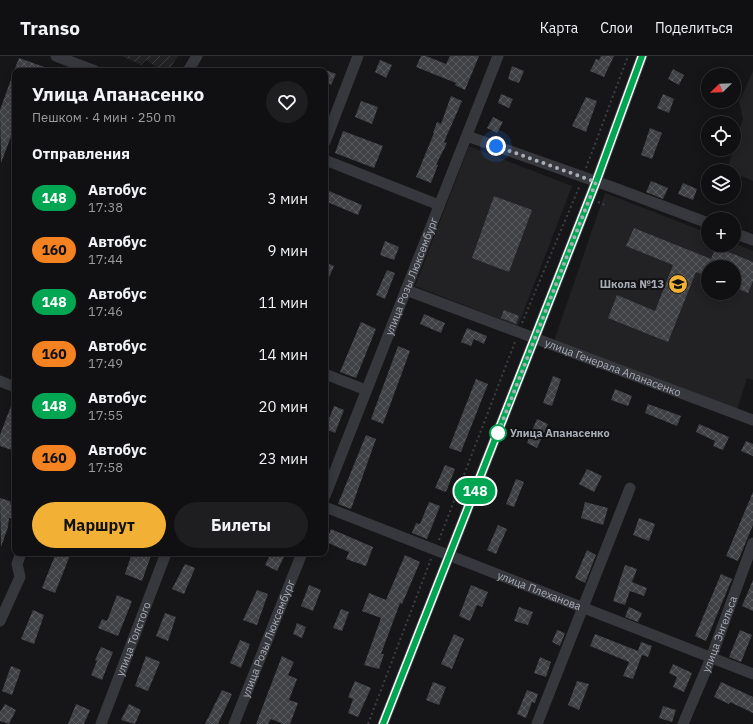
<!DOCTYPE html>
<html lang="ru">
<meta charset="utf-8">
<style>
body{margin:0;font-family:"IBM Plex Sans",sans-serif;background:#1e1e20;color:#f1f3f6;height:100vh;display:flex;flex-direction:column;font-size:15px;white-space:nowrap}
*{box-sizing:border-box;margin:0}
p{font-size:13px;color:#9c9d9f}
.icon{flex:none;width:22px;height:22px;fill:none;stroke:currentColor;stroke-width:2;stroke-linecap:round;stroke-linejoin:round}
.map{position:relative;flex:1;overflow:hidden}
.side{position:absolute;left:12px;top:12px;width:316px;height:488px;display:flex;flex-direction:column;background:#101012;border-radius:8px;box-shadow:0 2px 10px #0003,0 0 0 1px #303032}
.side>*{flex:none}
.badge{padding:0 8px;border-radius:13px;font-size:14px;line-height:26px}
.needle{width:26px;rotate:247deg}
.fabs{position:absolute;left:701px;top:12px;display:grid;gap:8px}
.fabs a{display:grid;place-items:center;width:40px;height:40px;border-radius:50%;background:#101012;box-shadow:0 2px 10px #0003,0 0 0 1px #303032;font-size:20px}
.you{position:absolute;width:20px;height:20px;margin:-10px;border:3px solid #fff;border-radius:50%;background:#1a73e8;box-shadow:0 0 0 6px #1a73e833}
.map>.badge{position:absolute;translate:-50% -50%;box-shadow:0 0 0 2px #fff}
h2{padding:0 20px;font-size:15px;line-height:36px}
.round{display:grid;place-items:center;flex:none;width:42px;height:42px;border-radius:21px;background:#1e1e20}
.overview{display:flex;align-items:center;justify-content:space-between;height:68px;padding:0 20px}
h1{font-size:19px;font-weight:800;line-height:30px}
.button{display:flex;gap:8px;margin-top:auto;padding:8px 20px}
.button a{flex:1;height:46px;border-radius:24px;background:#f2b134;color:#111;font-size:16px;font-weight:800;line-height:46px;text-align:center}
.button a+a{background:#1e1e20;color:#f1f3f6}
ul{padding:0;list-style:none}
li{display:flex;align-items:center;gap:12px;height:52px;padding:0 20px}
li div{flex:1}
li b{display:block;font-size:15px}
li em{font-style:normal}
li .badge{min-width:44px;font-weight:700;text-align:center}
header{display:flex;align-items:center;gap:24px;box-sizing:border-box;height:56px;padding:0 20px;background:#101012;border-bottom:1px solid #303032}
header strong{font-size:19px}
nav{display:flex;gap:22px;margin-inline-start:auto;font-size:14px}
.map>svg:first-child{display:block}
.built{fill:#222225;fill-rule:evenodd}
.industrial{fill:url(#industrial-furrows)}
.building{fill:url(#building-cross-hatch)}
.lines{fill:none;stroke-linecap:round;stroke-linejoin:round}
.path{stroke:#3d3f44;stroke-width:2;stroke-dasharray:2 3;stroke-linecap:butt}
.minor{stroke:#37383d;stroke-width:11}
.line-casing{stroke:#fff;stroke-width:9}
.line{stroke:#00a651;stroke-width:6}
.walk{stroke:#a8adb8;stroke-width:4;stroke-dasharray:0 7.2}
.stop-dot{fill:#fff;stroke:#00a651;stroke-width:2}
.labels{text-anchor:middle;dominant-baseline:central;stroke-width:4;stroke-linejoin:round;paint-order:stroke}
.street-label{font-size:11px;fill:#a8adb8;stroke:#111113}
.poi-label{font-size:11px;font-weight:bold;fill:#a8adb8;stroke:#111113;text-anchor:end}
.stop-label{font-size:11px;font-weight:bold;fill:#a8adb8;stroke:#111113;text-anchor:start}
</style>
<header>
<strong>Transo</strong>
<nav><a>Карта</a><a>Слои</a><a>Поделиться</a></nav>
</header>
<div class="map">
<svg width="753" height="668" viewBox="0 0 753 668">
<defs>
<pattern id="industrial-furrows" width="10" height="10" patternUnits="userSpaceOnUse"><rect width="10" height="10" fill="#222225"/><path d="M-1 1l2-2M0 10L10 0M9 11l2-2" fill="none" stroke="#3f3f43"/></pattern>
<pattern id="building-cross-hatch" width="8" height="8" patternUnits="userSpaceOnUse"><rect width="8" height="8" fill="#404145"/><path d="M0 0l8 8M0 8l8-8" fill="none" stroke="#595a5e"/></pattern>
</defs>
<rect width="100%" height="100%" fill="#161618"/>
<g class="built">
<path d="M 753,15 L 753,125 L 734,117 L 734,115 L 727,114 L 743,62 L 739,46 Z"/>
<path d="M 469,90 L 572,130 L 518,270 L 415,230 Z"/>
<path d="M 605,137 L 708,177 L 708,189 L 734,189 L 734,187 L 753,195 L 753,324 L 747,322 L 736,357 L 554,285 ZM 708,211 L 734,211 L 734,237 L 708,237 Z"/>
</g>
<path class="industrial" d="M 122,0 L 178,0 L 168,15 L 162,15 L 146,4 L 141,9 Z"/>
<g class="building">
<path d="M 421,0 L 426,0 L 446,8 L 450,0 L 479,0 L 465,34 L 455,29 L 456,27 L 416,11 Z"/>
<path d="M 601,0 L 614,0 L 604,21 L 590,15 L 596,3 L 599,4 Z"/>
<path d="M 19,2 L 53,14 L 52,15 L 14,15 Z"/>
<path d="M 380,4 L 392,9 L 386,22 L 375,16 Z"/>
<path d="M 512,10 L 524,15 L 519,27 L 508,23 Z"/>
<path d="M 673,13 L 684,19 L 679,29 L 668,23 Z"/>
<path d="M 325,14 L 336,18 L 331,29 L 325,26 Z"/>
<path d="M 14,15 L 15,79 L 12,78 L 1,107 L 0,54 Z"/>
<path d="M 501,38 L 513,43 L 509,52 L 498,47 Z"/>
<path d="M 663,38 L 674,43 L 669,57 L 657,52 Z"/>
<path d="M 451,40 L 462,45 L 444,86 L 447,87 L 436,109 L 438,109 L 431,127 L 416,121 L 434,77 L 433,77 L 437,66 L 441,68 Z"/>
<path d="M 586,41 L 597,45 L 586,76 L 572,70 Z"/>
<path d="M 361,45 L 378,51 L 372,68 L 355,61 Z"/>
<path d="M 493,61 L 503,66 L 497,77 L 487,72 Z"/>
<path d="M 650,72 L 662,77 L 652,103 L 641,99 Z"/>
<path d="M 343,75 L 383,90 L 374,112 L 335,97 Z"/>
<path d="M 651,125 L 668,132 L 663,143 L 646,136 Z"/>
<path d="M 683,127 L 697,133 L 693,144 L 678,138 Z"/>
<path d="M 329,135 L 362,149 L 358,159 L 325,145 Z"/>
<path d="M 494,140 L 532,154 L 509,216 L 472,202 Z"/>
<path d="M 634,172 L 711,203 L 716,191 L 753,206 L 753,225 L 748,237 L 734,231 L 734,211 L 708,211 L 708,221 L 696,216 L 668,286 L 608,262 L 617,239 L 655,255 L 673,209 L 626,190 Z"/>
<path d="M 385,185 L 399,191 L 394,204 L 380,199 Z"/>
<path d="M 325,206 L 334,210 L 325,231 Z"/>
<path d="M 387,214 L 395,217 L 385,243 L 376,239 Z"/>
<path d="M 504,254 L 519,260 L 516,268 L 501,262 Z"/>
<path d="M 424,258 L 445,267 L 441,277 L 420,268 Z"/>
<path d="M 361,266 L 376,273 L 356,322 L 340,316 Z"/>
<path d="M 467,272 L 487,280 L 484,288 L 474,283 L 471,290 L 461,286 Z"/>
<path d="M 398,290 L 410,295 L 383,368 L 371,363 Z"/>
<path d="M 553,320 L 561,323 L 552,350 L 543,347 Z"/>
<path d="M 476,323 L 488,328 L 461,396 L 449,392 Z"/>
<path d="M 615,333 L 632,340 L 628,350 L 611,344 Z"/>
<path d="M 14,342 L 15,342 L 15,395 L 0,390 L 0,379 Z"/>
<path d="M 648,348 L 681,360 L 677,370 L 645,357 Z"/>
<path d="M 334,350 L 344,354 L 335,377 L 325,373 Z"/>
<path d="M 537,363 L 548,368 L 537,392 L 527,387 Z"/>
<path d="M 699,368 L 729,381 L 723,394 L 713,390 L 715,385 L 696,376 Z"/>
<path d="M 366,379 L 376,383 L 351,453 L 338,448 Z"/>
<path d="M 746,385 L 753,388 L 753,400 L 741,395 Z"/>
<path d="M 445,409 L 455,413 L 446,436 L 435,432 Z"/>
<path d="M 587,413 L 602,420 L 594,436 L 579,428 Z"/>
<path d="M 516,423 L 524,426 L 514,451 L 506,448 Z"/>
<path d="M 753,436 L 753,469 L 738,505 L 726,500 Z"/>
<path d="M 0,442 L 10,445 L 11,449 L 15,451 L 15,463 L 9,462 L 8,471 L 1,491 Z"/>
<path d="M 429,446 L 440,450 L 427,483 L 412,477 L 416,467 L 420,468 Z"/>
<path d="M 585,446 L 608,452 L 603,469 L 581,462 Z"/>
<path d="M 639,462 L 655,468 L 649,485 L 633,479 Z"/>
<path d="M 498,469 L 507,473 L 496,498 L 487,494 Z"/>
<path d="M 331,473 L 373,491 L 366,510 L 346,503 L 349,496 L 326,486 Z"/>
<path d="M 587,494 L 596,499 L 585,527 L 575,522 Z"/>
<path d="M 56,497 L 71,497 L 55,537 L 42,532 Z"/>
<path d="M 132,497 L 152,497 L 142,525 L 125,518 Z"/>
<path d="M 271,497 L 286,497 L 277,515 L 265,509 Z"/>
<path d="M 405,499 L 420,506 L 402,548 L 400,547 L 381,598 L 384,598 L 379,613 L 364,609 L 381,562 L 362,555 L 369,537 L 386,544 Z"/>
<path d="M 185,508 L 195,512 L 184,538 L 172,533 Z"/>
<path d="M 625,509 L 637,513 L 632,526 L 647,532 L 644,540 L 630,535 L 625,549 L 613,545 Z"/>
<path d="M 721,518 L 732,523 L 706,585 L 695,580 Z"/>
<path d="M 753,524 L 753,555 L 742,550 Z"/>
<path d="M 309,529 L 321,534 L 313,555 L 301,550 Z"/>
<path d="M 471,529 L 488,536 L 482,551 L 477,549 L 470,565 L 459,560 Z"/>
<path d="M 257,534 L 268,538 L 257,569 L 243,564 Z"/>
<path d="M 117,539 L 132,545 L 118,580 L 98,572 L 102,563 L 107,565 Z"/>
<path d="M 519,551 L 533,556 L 528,569 L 514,565 Z"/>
<path d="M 629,551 L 642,557 L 638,566 L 625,561 Z"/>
<path d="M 341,553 L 349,556 L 342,575 L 333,572 Z"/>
<path d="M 33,554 L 44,559 L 34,588 L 21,583 Z"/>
<path d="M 165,557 L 176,561 L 168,585 L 156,580 Z"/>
<path d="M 297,567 L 306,571 L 302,582 L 293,578 Z"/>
<path d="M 557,574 L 565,577 L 560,590 L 552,586 Z"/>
<path d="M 740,574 L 752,579 L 741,606 L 729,601 Z"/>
<path d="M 454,578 L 464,583 L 452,613 L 441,608 Z"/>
<path d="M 595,578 L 638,595 L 641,586 L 652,590 L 648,601 L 642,599 L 633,623 L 623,620 L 629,606 L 590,590 Z"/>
<path d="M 240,584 L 250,588 L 241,612 L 230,607 Z"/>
<path d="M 101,591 L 113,596 L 102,624 L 91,619 L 97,605 L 95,604 Z"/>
<path d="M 146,600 L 160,606 L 148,635 L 135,630 Z"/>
<path d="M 282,600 L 294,606 L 288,619 L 297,623 L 289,644 L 298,647 L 290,668 L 283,668 L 271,663 L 268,668 L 256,668 Z"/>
<path d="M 540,601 L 551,606 L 546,621 L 534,617 Z"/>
<path d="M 673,608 L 692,617 L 684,636 L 673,631 L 677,621 L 669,617 Z"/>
<path d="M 11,610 L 21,614 L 12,639 L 2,635 Z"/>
<path d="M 355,625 L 371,632 L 358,661 L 348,657 L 353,643 L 348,641 Z"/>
<path d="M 577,625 L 589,628 L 579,654 L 568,649 Z"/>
<path d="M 433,626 L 446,631 L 439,649 L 426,644 Z"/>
<path d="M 721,626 L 753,641 L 753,657 L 730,646 L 729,648 L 714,641 Z"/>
<path d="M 222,634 L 232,638 L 227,649 L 218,668 L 205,668 Z"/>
<path d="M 527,634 L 538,638 L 535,647 L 532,646 L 526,662 L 517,658 Z"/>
<path d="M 5,648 L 16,654 L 9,668 L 0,665 L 0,656 Z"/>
<path d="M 76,648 L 90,654 L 84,668 L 68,668 Z"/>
<path d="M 129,648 L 141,654 L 135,668 L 121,664 Z"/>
<path d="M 663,650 L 676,654 L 672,666 L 659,662 Z"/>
</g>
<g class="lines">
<g class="path">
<path d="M 586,112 L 628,0"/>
<path d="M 598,146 L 605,149"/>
<path d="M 522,267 L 580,129"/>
<path d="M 511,372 L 520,376"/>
<path d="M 439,484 L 515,286"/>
<path d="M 368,668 L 431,503"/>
</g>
<g class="minor">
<path d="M 56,0 L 95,15"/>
<path d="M 188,15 L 197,0"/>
<path d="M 467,80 L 612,131 L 708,167"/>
<path d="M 325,86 L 358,0"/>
<path d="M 325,104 L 439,149"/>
<path d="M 734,177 L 753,184"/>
<path id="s1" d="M 406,234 L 753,364"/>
<path d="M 325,318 L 366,334"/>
<path d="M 0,325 L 15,331"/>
<path id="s2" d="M 325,440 L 498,0"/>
<path id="s3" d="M 325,451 L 753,618"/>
<path d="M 0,565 L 20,521 L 17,508 L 21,497"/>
<path id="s4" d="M 101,668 L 166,497"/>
<path id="s5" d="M 234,668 L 302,497"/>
<path d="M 383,668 L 596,126 L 642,0"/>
<path d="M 537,668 L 630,432"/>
<path id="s6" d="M 683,668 L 711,602 L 753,487"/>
</g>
</g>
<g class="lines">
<defs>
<path id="line" d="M 383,668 L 596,126 L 642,0"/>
</defs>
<use href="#line" class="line-casing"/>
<use href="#line" class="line"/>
<path class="walk" d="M 496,90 L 596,126 L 496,382 L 498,377"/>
</g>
<defs>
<symbol id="school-disc" viewBox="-11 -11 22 22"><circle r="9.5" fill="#f2b134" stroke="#111113"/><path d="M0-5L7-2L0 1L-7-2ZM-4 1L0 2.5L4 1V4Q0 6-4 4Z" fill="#111"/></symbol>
</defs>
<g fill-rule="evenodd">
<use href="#school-disc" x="667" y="217" width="22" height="22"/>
</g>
<circle class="stop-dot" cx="498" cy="377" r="8"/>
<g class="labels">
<g class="street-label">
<text stroke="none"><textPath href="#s2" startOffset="236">улица Розы Люксембург</textPath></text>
<text stroke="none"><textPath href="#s1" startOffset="221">улица Генерала Апанасенко</textPath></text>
<text stroke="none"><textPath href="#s3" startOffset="230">улица Плеханова</textPath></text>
<text stroke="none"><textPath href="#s6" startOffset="97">улица Энгельса</textPath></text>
<text stroke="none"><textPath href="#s4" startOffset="91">улица Толстого</textPath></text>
<text stroke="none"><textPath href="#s5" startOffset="92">улица Розы Люксембург</textPath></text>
</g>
<g class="poi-label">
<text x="664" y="228">Школа №13</text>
</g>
<g class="stop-label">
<text x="510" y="377">Улица Апанасенко</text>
</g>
</g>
</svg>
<div class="fabs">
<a><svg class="needle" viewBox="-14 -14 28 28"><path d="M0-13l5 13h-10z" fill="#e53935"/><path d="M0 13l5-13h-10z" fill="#9c9d9f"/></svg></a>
<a><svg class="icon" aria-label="locate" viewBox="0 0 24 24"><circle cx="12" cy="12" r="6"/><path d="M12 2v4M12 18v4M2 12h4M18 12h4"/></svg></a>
<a><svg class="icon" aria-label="layers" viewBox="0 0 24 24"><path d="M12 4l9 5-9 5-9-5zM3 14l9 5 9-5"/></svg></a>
<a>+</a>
<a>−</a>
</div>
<div class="you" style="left:496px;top:90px"></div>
<b class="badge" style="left:475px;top:435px;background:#00a651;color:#fff">148</b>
<section class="side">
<div class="overview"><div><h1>Улица Апанасенко</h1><p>Пешком · 4 мин · 250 m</p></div><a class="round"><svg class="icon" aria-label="heart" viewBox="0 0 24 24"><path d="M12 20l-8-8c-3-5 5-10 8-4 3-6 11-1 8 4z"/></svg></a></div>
<h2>Отправления</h2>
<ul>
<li><span class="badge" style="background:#00a651;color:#fff">148</span><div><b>Автобус</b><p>17:38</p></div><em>3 мин</em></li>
<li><span class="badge" style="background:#f58220;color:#111">160</span><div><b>Автобус</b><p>17:44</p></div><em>9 мин</em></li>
<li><span class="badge" style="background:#00a651;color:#fff">148</span><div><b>Автобус</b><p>17:46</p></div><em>11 мин</em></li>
<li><span class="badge" style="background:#f58220;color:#111">160</span><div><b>Автобус</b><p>17:49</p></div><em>14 мин</em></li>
<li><span class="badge" style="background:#00a651;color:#fff">148</span><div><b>Автобус</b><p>17:55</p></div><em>20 мин</em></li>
<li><span class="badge" style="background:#f58220;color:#111">160</span><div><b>Автобус</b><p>17:58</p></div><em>23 мин</em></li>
</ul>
<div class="button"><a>Маршрут</a><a>Билеты</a></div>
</section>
</div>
